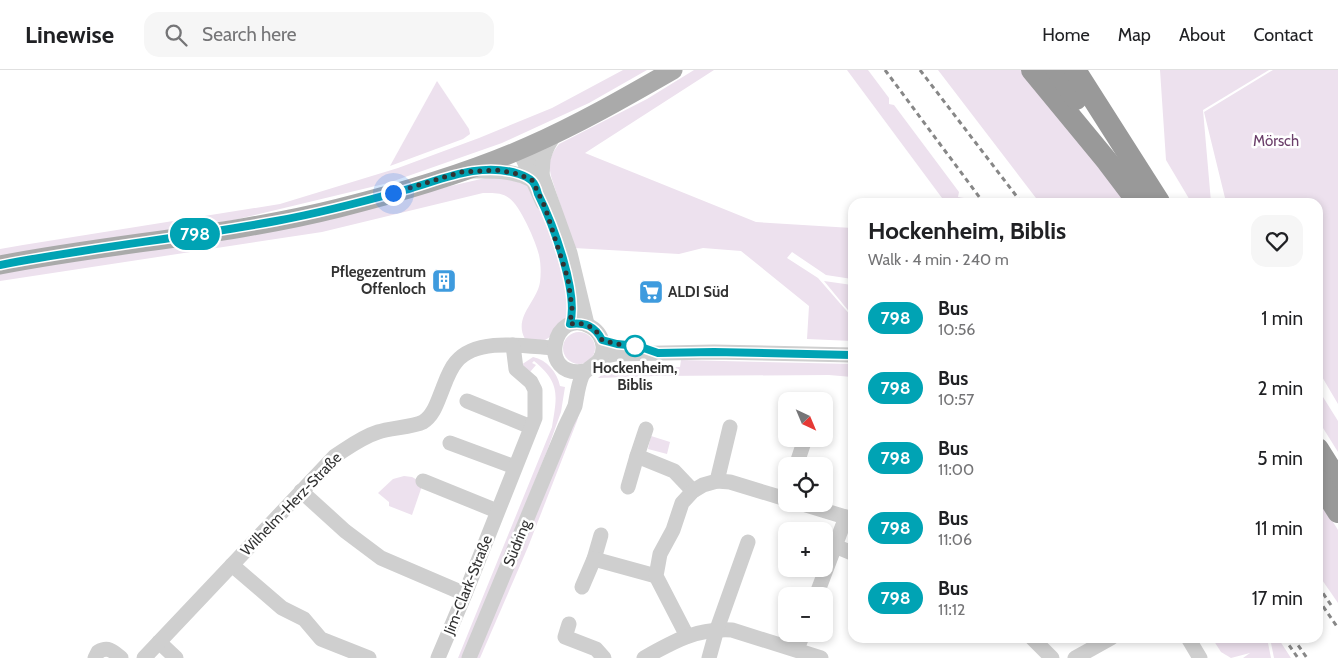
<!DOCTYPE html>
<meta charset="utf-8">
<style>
body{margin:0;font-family:Cabin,sans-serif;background:#f6f6f6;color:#202124;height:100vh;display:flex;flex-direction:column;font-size:19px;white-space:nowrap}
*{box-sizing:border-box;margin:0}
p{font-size:16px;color:#757577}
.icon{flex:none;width:28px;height:28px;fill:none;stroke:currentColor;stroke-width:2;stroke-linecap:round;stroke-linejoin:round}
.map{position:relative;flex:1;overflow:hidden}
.sheet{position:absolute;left:848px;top:128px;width:475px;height:445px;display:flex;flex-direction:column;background:#fff;border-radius:15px;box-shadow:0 2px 8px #0003}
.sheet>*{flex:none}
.badge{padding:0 10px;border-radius:16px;font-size:18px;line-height:32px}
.needle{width:32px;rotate:136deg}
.fabs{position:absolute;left:778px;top:322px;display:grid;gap:10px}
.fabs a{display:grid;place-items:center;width:55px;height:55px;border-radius:10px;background:#fff;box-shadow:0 2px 8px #0003;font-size:25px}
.you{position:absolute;width:25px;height:25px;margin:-12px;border:4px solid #fff;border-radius:50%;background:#1a73e8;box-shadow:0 0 0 8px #1a73e833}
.map>.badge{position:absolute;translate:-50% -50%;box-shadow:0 0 0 2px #fff}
.round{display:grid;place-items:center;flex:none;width:52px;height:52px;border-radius:15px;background:#f6f6f6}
.summary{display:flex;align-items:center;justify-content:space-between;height:85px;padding:0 20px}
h1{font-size:24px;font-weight:700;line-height:38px}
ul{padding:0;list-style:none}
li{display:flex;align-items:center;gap:15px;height:70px;padding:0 20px}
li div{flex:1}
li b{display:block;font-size:19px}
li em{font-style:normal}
li .badge{min-width:55px;font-weight:700;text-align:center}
header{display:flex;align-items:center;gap:30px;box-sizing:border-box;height:70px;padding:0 25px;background:#fff;border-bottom:1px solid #e0e0e0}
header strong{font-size:24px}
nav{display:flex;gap:28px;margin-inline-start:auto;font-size:18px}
.search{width:350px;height:45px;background:#f6f6f6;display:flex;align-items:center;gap:12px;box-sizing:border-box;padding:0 18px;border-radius:15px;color:#757577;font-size:19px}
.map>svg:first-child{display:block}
.green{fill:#ede1ee}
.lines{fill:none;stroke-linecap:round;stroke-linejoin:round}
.minor{stroke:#cfcfcf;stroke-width:15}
.major{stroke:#aaa;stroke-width:19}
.highway{stroke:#999;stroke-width:22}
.rail{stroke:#878787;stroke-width:3;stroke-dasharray:5 4;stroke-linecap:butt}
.line-casing{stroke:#fff;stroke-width:11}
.line{stroke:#00a3b4;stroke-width:8}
.walk{stroke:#323232;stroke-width:5;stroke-dasharray:0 9}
.stop-dot{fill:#fff;stroke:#00a3b4;stroke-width:2.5}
.labels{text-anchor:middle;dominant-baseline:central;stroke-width:5;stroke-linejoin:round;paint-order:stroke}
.park-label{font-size:15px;fill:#6c406b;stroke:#fff}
.poi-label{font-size:15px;font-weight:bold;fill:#323232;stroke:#fff;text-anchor:end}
.stop-label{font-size:15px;font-weight:bold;fill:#323232;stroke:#fff}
.street-label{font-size:15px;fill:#323232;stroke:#fff}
</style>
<header>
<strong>Linewise</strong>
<div class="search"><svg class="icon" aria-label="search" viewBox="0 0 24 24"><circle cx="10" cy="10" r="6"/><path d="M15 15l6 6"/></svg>Search here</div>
<nav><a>Home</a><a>Map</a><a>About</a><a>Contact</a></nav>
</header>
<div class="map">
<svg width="1338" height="588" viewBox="0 0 1338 588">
<rect width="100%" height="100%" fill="#fff"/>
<g class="green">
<path d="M 623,0 L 647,0 L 589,33 L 502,73 L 388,113 L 234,150 L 0,187 L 0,179 L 23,175 L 280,134 L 398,98 L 479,68 L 552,38 Z"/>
<path d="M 694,0 L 714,0 L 585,83 L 756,152 L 852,158 L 852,209 L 826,205 L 792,182 L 787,188 L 818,208 L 852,247 L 852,271 L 807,269 L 809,236 L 741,181 L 703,178 L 679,184 L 574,178 L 551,106 C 548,93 550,85 559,74 L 647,29 Z"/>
<path d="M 847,0 L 868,0 L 889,28 L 889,34 L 894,35 L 959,122 L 958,127 L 964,128 L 967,132 L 945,132 Z"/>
<path d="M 938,0 L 1026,0 L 1127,132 L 1039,132 Z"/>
<path d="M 1160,0 L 1269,0 L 1203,40 L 1211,132 L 1191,132 L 1166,90 Z"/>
<path d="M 1273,0 L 1338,0 L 1338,334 L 1318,300 L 1318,132 L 1226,132 L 1204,42 Z"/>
<path d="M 437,11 L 469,59 L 470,64 L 463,69 L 390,96 Z"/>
<path d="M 494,106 L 526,114 L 537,128 L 556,181 L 564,208 L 569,238 L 565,250 L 553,265 L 542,272 L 525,269 C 513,247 537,232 540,212 C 541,204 541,194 539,185 C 536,172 520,135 509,128 C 501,122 492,123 483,123 L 322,162 L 0,211 L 0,201 L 429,121 Z"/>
<path d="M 824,211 L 852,215 L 852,245 Z"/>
<circle cx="579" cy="278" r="16"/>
<path d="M 533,287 C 547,290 557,302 560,316 L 565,317 L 561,342 L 547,381 L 463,588 L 458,588 L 552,357 C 557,326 561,313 534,291 L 532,293 L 536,295 L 530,302 L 521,295 Z"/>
<path d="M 681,290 L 852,294 L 852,307 L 829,305 L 655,306 L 598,308 L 607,300 L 621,295 L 621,298 L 680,297 Z"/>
<path d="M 1318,319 L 1338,351 L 1338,382 L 1318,350 Z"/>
<path d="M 585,323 L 577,351 L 528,477 L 480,588 L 475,588 Z"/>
<path d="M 651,366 L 670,372 L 667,384 L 648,379 Z"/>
<path d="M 404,406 L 412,407 L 423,413 L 412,445 L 389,436 L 389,432 L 378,423 L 393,409 Z"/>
<path d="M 1318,428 L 1338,460 L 1338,533 L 1318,504 Z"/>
<path d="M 1212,568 L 1265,568 L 1268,573 L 1271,588 L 1243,588 L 1250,583 L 1231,588 L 1221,582 Z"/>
<path d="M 1267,568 L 1278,568 L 1291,588 L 1274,588 L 1271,573 Z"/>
</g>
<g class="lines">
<g class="minor">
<path d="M 529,76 L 542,105 L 570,183 L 587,254"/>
<path d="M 519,80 L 543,133"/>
<path d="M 473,101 C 495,101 511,100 532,110"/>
<path d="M 542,104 C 543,98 542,92 544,86 C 546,78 551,70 556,63"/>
<path d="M 601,287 L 616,284 L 714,282 L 852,285"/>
<path d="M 467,331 L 531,357"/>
<path d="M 646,359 L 637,386 L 674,401 L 693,421"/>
<path d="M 450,373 L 515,397"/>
<path d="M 796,396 L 805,369"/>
<path d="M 423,411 L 497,441"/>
<path d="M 717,411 L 730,357"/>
<path d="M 628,417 L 637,386"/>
<path d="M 301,421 L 345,461 L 381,488 L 465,524"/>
<path d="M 803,434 L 852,449"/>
<path d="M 835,476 L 852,483"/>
<path d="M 594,489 L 601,465"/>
<path d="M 232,495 L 282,538 L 304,549 L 321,569 L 369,588"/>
<path d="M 582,517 L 594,489 L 656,506"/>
<path d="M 816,526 L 846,447"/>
<path d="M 569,554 L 565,567 L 596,579 L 604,588"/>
<path d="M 687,566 L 656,506 L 660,484 L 673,460 L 682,433 L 693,421 L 703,415 L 717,411 L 730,412 L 786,429"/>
<path d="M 1032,568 L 1052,588"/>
<path d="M 1188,568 L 1200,588"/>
<path d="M 159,572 L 176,588"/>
<path d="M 797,579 L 803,564"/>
<path d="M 95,588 L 98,582 C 108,576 113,581 121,588"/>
<path d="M 144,588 L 335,386 C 349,377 362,367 378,362 C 390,358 413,357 423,352 C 433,346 437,333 441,323 C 445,313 449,300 456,292 C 476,267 525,276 554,278"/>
<path d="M 438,588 L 465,524 L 535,348 L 535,320 L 531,312 L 516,299 L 513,275"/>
<path d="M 469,588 L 565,357 C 568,350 572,343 575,336 C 577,326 578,315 582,306 C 588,294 604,296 603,276 C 602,268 598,261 591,257 C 553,234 536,310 585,301"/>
<path d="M 644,588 C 674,571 697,558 732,560 L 821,588"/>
<path d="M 709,588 L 717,559 L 748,472"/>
<path d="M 1075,588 L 1111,568"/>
</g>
<path class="major" d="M 0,195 C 112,173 228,166 339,138 C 403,122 468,103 529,76 C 579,54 626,27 673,0"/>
<g class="highway">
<path d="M 1032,0 L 1107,91 L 1138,132"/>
<path d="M 1057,0 L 1076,29"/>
<path d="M 1075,0 L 1159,132"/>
<path d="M 1318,379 L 1338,411"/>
<path d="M 1318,410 L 1338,442"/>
</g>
<g class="rail">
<path d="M 885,0 L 983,132"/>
<path d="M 920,0 L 1021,132"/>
<path d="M 1318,516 L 1331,535"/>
<path d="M 1318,529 L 1338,558"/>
<path d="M 1284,568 L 1298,588"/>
<path d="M 1293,568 L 1307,588"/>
</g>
</g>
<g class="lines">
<defs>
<path id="line" d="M 0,195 C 92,177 185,168 276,151 C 320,143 362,132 405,120 C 441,110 480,91 519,104 C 522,105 529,108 532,111 C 535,114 537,120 538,124 C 553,154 579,223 570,254 C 585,252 595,256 602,270 L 617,274 L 638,276 L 658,283 L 714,282 L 852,285"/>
</defs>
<use href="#line" class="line-casing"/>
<use href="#line" class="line"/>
<path class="walk" d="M 393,123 L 461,102 L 497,100 L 518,104 L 532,110 L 545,137 L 568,209 L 572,238 L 570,254 C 585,252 595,256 602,270 L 617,274 L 638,276 L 635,276"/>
</g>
<defs>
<symbol id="building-square" viewBox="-11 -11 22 22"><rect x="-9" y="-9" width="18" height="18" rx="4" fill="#3e9bde" stroke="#fff"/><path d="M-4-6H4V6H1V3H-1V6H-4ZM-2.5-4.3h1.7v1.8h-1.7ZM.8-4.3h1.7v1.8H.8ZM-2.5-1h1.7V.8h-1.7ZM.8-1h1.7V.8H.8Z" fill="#fff"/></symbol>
<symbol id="supermarket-square" viewBox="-11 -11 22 22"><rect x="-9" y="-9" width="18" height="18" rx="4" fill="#3e9bde" stroke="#fff"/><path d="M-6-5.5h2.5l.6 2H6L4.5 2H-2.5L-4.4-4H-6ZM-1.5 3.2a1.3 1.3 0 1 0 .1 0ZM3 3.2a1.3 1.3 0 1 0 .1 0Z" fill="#fff"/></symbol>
</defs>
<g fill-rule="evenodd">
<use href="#building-square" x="430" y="197" width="28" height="28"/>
<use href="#supermarket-square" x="637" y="208" width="28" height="28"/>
</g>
<circle class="stop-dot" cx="635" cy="276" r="10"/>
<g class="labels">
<g class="park-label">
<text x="1276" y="71">Mörsch</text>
</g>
<g class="poi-label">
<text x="426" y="202">Pflegezentrum<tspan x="426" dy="17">Offenloch</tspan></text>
<text x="668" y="222" text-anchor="start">ALDI Süd</text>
</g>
<g class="stop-label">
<text x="635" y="298">Hockenheim,<tspan x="635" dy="17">Biblis</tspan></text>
</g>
<g class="street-label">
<text transform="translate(291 434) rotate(-46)">Wilhelm-Herz-Straße</text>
<text transform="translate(517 473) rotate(-68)">Südring</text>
<text transform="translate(468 515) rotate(-68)">Jim-Clark-Straße</text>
</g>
</g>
</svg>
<div class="fabs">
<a><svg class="needle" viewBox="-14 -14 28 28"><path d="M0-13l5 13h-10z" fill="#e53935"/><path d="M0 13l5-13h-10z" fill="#757577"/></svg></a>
<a><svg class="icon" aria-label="locate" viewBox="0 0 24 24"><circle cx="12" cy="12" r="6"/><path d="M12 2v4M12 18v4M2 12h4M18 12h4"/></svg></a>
<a>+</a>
<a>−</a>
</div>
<div class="you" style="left:393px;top:123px"></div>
<b class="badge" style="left:195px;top:164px;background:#00a3b4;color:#fff">798</b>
<section class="sheet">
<div class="summary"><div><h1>Hockenheim, Biblis</h1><p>Walk · 4 min · 240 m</p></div><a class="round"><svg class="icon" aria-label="heart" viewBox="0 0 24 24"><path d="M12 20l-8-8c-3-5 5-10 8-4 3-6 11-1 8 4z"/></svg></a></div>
<ul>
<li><span class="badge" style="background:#00a3b4;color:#fff">798</span><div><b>Bus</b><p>10:56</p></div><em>1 min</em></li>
<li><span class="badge" style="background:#00a3b4;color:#fff">798</span><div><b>Bus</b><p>10:57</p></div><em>2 min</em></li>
<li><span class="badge" style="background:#00a3b4;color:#fff">798</span><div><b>Bus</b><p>11:00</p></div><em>5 min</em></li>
<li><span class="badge" style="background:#00a3b4;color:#fff">798</span><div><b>Bus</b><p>11:06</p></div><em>11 min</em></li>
<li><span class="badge" style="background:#00a3b4;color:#fff">798</span><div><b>Bus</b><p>11:12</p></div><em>17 min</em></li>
</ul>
</section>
</div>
